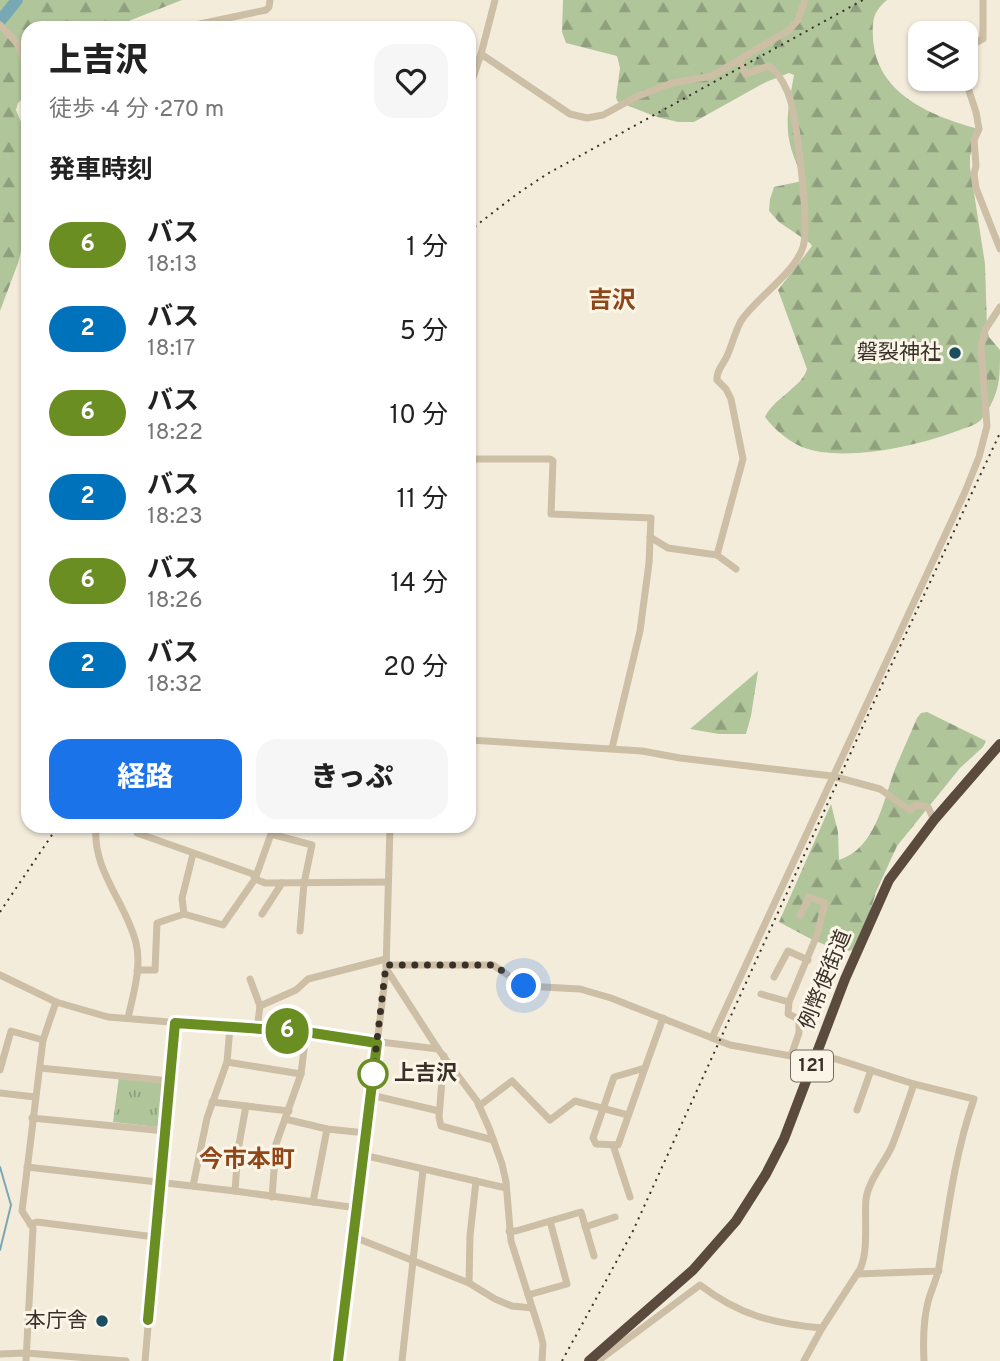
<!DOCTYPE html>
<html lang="ja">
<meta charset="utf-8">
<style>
body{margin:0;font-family:Overpass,"Noto Sans JP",sans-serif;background:#f6f6f6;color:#222;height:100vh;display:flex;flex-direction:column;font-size:26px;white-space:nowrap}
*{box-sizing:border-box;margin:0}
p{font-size:23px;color:#767676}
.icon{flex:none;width:38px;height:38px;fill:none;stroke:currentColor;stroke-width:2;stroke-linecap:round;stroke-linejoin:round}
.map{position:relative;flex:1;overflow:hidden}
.side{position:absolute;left:21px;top:21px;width:455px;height:812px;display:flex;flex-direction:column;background:#fff;border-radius:21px;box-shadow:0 2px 5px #0004}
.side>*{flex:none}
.badge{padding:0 14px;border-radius:23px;font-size:24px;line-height:46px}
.fabs{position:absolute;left:908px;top:21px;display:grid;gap:14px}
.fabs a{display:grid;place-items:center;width:70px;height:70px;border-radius:14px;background:#fff;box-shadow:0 2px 5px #0004;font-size:35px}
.you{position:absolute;width:35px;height:35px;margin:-18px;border:5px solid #fff;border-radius:50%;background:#1a73e8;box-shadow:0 0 0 10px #1a73e833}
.map>.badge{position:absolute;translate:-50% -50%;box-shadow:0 0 0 4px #fff}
h2{padding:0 28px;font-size:26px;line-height:63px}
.round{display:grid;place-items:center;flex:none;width:74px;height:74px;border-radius:21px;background:#f6f6f6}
.headline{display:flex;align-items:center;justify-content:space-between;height:119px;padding:0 28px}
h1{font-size:33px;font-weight:800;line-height:52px}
.cta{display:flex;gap:14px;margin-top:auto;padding:14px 28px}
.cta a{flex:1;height:80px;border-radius:21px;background:#1a73e8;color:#fff;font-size:28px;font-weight:800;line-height:80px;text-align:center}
.cta a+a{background:#f6f6f6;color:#222}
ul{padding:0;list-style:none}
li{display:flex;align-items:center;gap:21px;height:84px;padding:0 28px}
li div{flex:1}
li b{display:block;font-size:26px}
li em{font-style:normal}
li .badge{min-width:77px;font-weight:700;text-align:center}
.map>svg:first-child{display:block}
.forest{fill:url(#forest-firs)}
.park{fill:url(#park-tufts)}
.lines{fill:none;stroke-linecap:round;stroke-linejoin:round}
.stream{stroke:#78a8b4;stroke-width:2}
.river{stroke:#78a8b4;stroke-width:12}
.minor{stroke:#cdbea6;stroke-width:7}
.highway{stroke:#5b4b3e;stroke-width:10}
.rail{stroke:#393027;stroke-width:2;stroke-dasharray:2 5;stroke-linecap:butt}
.line-casing{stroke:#fff;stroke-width:16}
.line{stroke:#6b8e23;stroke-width:10}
.walk{stroke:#393027;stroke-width:7;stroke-dasharray:0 12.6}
.poi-dot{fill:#194f5e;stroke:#fbf5e8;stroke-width:2.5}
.stop-dot{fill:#fff;stroke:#6b8e23;stroke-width:3.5}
.labels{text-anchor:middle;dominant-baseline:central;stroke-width:6;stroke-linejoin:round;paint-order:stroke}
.shield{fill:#fbf5e8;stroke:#736b61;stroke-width:2}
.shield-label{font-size:19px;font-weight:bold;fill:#393027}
.poi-label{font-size:21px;fill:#393027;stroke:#fbf5e8;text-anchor:end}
.street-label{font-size:21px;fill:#393027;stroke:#fbf5e8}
.stop-label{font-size:21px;font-weight:bold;fill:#393027;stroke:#fbf5e8;text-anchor:start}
.quarter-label{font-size:24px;font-weight:bold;fill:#8f4719;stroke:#fbf5e8}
</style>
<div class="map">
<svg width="1000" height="1361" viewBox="0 0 1000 1361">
<defs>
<pattern id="forest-firs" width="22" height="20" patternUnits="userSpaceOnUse" patternTransform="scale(1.75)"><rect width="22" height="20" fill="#b0c59a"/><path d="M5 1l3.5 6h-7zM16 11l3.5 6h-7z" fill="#90a07e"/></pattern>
<pattern id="park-tufts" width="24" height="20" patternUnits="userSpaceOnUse" patternTransform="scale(1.75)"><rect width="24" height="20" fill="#b0c59a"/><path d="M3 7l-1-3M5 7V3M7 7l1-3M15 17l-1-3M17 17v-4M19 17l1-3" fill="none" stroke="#90a07e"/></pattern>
</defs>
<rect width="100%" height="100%" fill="#f4ecdb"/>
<g class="forest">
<path d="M 0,0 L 182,0 L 111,28 L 28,28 L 28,93 L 18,103 L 16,110 L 28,139 L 28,225 L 18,263 L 0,311 Z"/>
<path d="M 563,0 L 887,0 C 873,12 872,20 873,38 C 876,93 929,115 975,128 L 979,131 L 970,156 L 970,167 L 985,264 L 987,327 L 989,337 L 1000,350 C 1000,381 1000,394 981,420 C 975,426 964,428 957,431 C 918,446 842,463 802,447 C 788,441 774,429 765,417 C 774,398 802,387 807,369 L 778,290 L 812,246 L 810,243 L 779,222 L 769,211 L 770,199 L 774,187 L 802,181 L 804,179 C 782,137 786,120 794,75 L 789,73 L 766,82 L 694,122 L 678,122 L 657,117 L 618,102 L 616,98 L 620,68 L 617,56 L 566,43 L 562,32 Z"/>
<path d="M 758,671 L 751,716 L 746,734 L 719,734 L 690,729 Z"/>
<path d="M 927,712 L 986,741 L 983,747 L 960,768 L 897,846 L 876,892 L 859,949 L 842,952 L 809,938 L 779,922 L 831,804 L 838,832 L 839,860 C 876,848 883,801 895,769 C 902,752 910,735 917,718 L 921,713 Z"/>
</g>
<path class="park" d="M 119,1077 L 163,1083 L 165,1086 L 162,1125 L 157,1127 L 113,1122 Z"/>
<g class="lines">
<path class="stream" d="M 0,1167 L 11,1205 L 0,1250"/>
<path class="river" d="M 0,21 L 17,0"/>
<g class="minor">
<path d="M 0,25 L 17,43 L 28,68"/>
<path d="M 181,28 L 266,10 L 269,7 L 270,0"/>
<path d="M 966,47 L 983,39 L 983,0"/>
<path d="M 481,54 L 570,114 L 587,118 L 603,115 L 636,97 L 672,83 L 712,76 L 789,30 L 798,20 L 805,0"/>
<path d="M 965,79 L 976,112 L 979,129 L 974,140 L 976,166 L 974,174 L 976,188 L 1000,249"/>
<path d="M 469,89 L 481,54 L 495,0"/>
<path d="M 469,459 L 550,459 L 553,461 L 551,514 L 651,518 L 649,563 L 640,631 L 612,748"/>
<path d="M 650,537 L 668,548 L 717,555 L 736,569"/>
<path d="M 717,555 L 743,459 L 731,399 L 726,389 L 717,380 C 716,371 723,365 727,356 C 732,345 735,332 741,321 C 756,298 795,273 803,247 C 810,225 797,128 791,102 C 788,90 780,74 769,66 L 746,74 L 738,61"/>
<path d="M 469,740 L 642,751 L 680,758 L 832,776 L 880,789 L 910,810 L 916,805 L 928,807 L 934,820"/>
<path d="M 96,826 C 92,871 126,902 136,943 C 142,967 133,995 128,1018"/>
<path d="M 137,833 L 253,874 L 255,879 L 265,883 L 388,882"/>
<path d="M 184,914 L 182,898 L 193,854"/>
<path d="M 262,914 L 282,883"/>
<path d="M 386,965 L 493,965 L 524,986 L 580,989 L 611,998 L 730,1045 L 791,1056 L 836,1059 L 914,1084 L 974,1099 C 955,1153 948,1210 939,1267 C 937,1279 931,1290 928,1302 C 923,1321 923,1341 924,1361"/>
<path d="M 137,970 L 155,970 L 157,923 L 184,914 L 223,925 L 255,879 L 271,834 L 312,845 L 304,883 L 300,931"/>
<path d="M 387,970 L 438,1049 L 477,1101 L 489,1128 L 502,1164 L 506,1182 L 511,1241 L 540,1332 L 543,1344 L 542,1361"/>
<path d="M 0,975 L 56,1002 L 108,1017 L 306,1033 L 438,1049"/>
<path d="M 774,977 L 788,951 L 808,960"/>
<path d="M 250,979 L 260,1006 L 257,1029"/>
<path d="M 761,994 L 789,1002"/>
<path d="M 260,1006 L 296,990 L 308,979 L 386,959"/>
<path d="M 712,1038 L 965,492 L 979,457 L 987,426 L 981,347 L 985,330 L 1000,307"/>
<path d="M 444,1056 L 439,1117 L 441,1126 L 493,1140"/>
<path d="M 791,1056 L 799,1033 L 799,1019 L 788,1014 L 789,1002 L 817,935 L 825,903 L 809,897 L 800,916"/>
<path d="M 227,1062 L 301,1074"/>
<path d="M 40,1068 L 170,1081"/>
<path d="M 645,1068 L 618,1145 L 596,1144 L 593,1138 L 614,1077 Z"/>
<path d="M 645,1068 L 663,1018"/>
<path d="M 0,1070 L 11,1031 L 43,1040"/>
<path d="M 0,1093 L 35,1097"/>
<path d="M 371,1095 L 439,1111"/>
<path d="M 212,1102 L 289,1111"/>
<path d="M 479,1106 L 512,1081 L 550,1120 L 575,1101 L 628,1115"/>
<path d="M 857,1110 L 871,1070"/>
<path d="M 32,1118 L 165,1131"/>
<path d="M 285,1119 L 327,1129 L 366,1133"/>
<path d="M 613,1145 L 630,1197"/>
<path d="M 363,1155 L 506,1188"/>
<path d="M 27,1167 L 235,1191 L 357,1208"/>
<path d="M 193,1186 L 207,1118 L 227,1062 L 230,1027"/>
<path d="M 235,1191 L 238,1150 L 246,1106"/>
<path d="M 272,1197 L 276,1144 L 301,1074 L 306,1033"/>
<path d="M 313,1202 L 327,1129"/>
<path d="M 550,1221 L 581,1212 L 594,1256"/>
<path d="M 30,1224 L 37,1222 L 155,1237"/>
<path d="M 585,1227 L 615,1217"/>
<path d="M 509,1231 L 516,1231 L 550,1221 L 567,1284 L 528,1295"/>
<path d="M 354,1237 L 469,1283 L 495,1299 L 512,1306 L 532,1308"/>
<path d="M 857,1274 C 870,1257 864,1220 866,1199 C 869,1179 884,1164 892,1146 C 900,1126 907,1104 914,1084"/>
<path d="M 469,1283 L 470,1236 L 476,1181"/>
<path d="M 0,1354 L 26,1353 L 126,1361"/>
<path d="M 26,1361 L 33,1228 L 22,1211 L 43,1040 L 56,1002"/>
<path d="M 145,1361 L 175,1023"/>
<path d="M 338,1361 L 386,970 L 390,826"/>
<path d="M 402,1361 L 423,1170"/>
<path d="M 598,1361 L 700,1285 C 739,1315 774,1324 822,1328 L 857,1274 L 939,1271"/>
<path d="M 804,1361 L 822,1328"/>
</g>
<path class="highway" d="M 589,1361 L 693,1270 L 736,1221 L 766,1174 L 784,1139 L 845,979 L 889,880 L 934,820 L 1000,744"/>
<g class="rail">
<path d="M 469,231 L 517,194 L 547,174 L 863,0"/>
<path d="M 0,912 L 58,826"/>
<path d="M 562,1361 L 632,1233 L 873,704 L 1000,433"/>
</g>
</g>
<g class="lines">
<defs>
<path id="line" d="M 148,1320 L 175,1023 L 306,1032 L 377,1043 L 338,1361"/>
</defs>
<use href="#line" class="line-casing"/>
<use href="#line" class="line"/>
<path class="walk" d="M 373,1074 L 386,965 L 494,965 L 524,986"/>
</g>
<g class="poi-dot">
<circle cx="955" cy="353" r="7"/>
<circle cx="102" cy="1321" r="7"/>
</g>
<circle class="stop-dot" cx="373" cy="1074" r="14"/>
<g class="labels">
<rect class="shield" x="791" y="1050.5" width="42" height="31" rx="5"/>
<g class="shield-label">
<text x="812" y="1066">121</text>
</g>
<g class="poi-label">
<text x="941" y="353">磐裂神社</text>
<text x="88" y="1321">本庁舎</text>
</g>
<g class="street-label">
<text transform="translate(826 980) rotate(-68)">例幣使街道</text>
</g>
<g class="stop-label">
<text x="394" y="1074">上吉沢</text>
</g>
<g class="quarter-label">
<text x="612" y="302">吉沢</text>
<text x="247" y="1161">今市本町</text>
</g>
</g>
</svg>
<div class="fabs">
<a><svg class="icon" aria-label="layers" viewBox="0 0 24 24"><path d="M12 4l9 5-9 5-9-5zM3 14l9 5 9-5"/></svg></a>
</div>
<div class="you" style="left:524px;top:986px"></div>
<b class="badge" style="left:287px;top:1031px;background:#6b8e23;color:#fff">6</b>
<section class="side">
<div class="headline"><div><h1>上吉沢</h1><p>徒歩 · 4 分 · 270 m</p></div><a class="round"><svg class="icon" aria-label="heart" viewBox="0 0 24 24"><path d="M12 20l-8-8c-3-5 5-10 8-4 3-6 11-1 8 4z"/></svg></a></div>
<h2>発車時刻</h2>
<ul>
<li><span class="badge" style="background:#6b8e23;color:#fff">6</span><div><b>バス</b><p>18:13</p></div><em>1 分</em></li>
<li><span class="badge" style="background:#0072bc;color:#fff">2</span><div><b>バス</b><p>18:17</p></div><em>5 分</em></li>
<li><span class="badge" style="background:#6b8e23;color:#fff">6</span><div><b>バス</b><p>18:22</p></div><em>10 分</em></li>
<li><span class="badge" style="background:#0072bc;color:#fff">2</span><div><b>バス</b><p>18:23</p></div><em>11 分</em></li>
<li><span class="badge" style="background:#6b8e23;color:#fff">6</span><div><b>バス</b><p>18:26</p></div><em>14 分</em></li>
<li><span class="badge" style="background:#0072bc;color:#fff">2</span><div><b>バス</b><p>18:32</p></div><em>20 分</em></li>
</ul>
<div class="cta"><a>経路</a><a>きっぷ</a></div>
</section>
</div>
